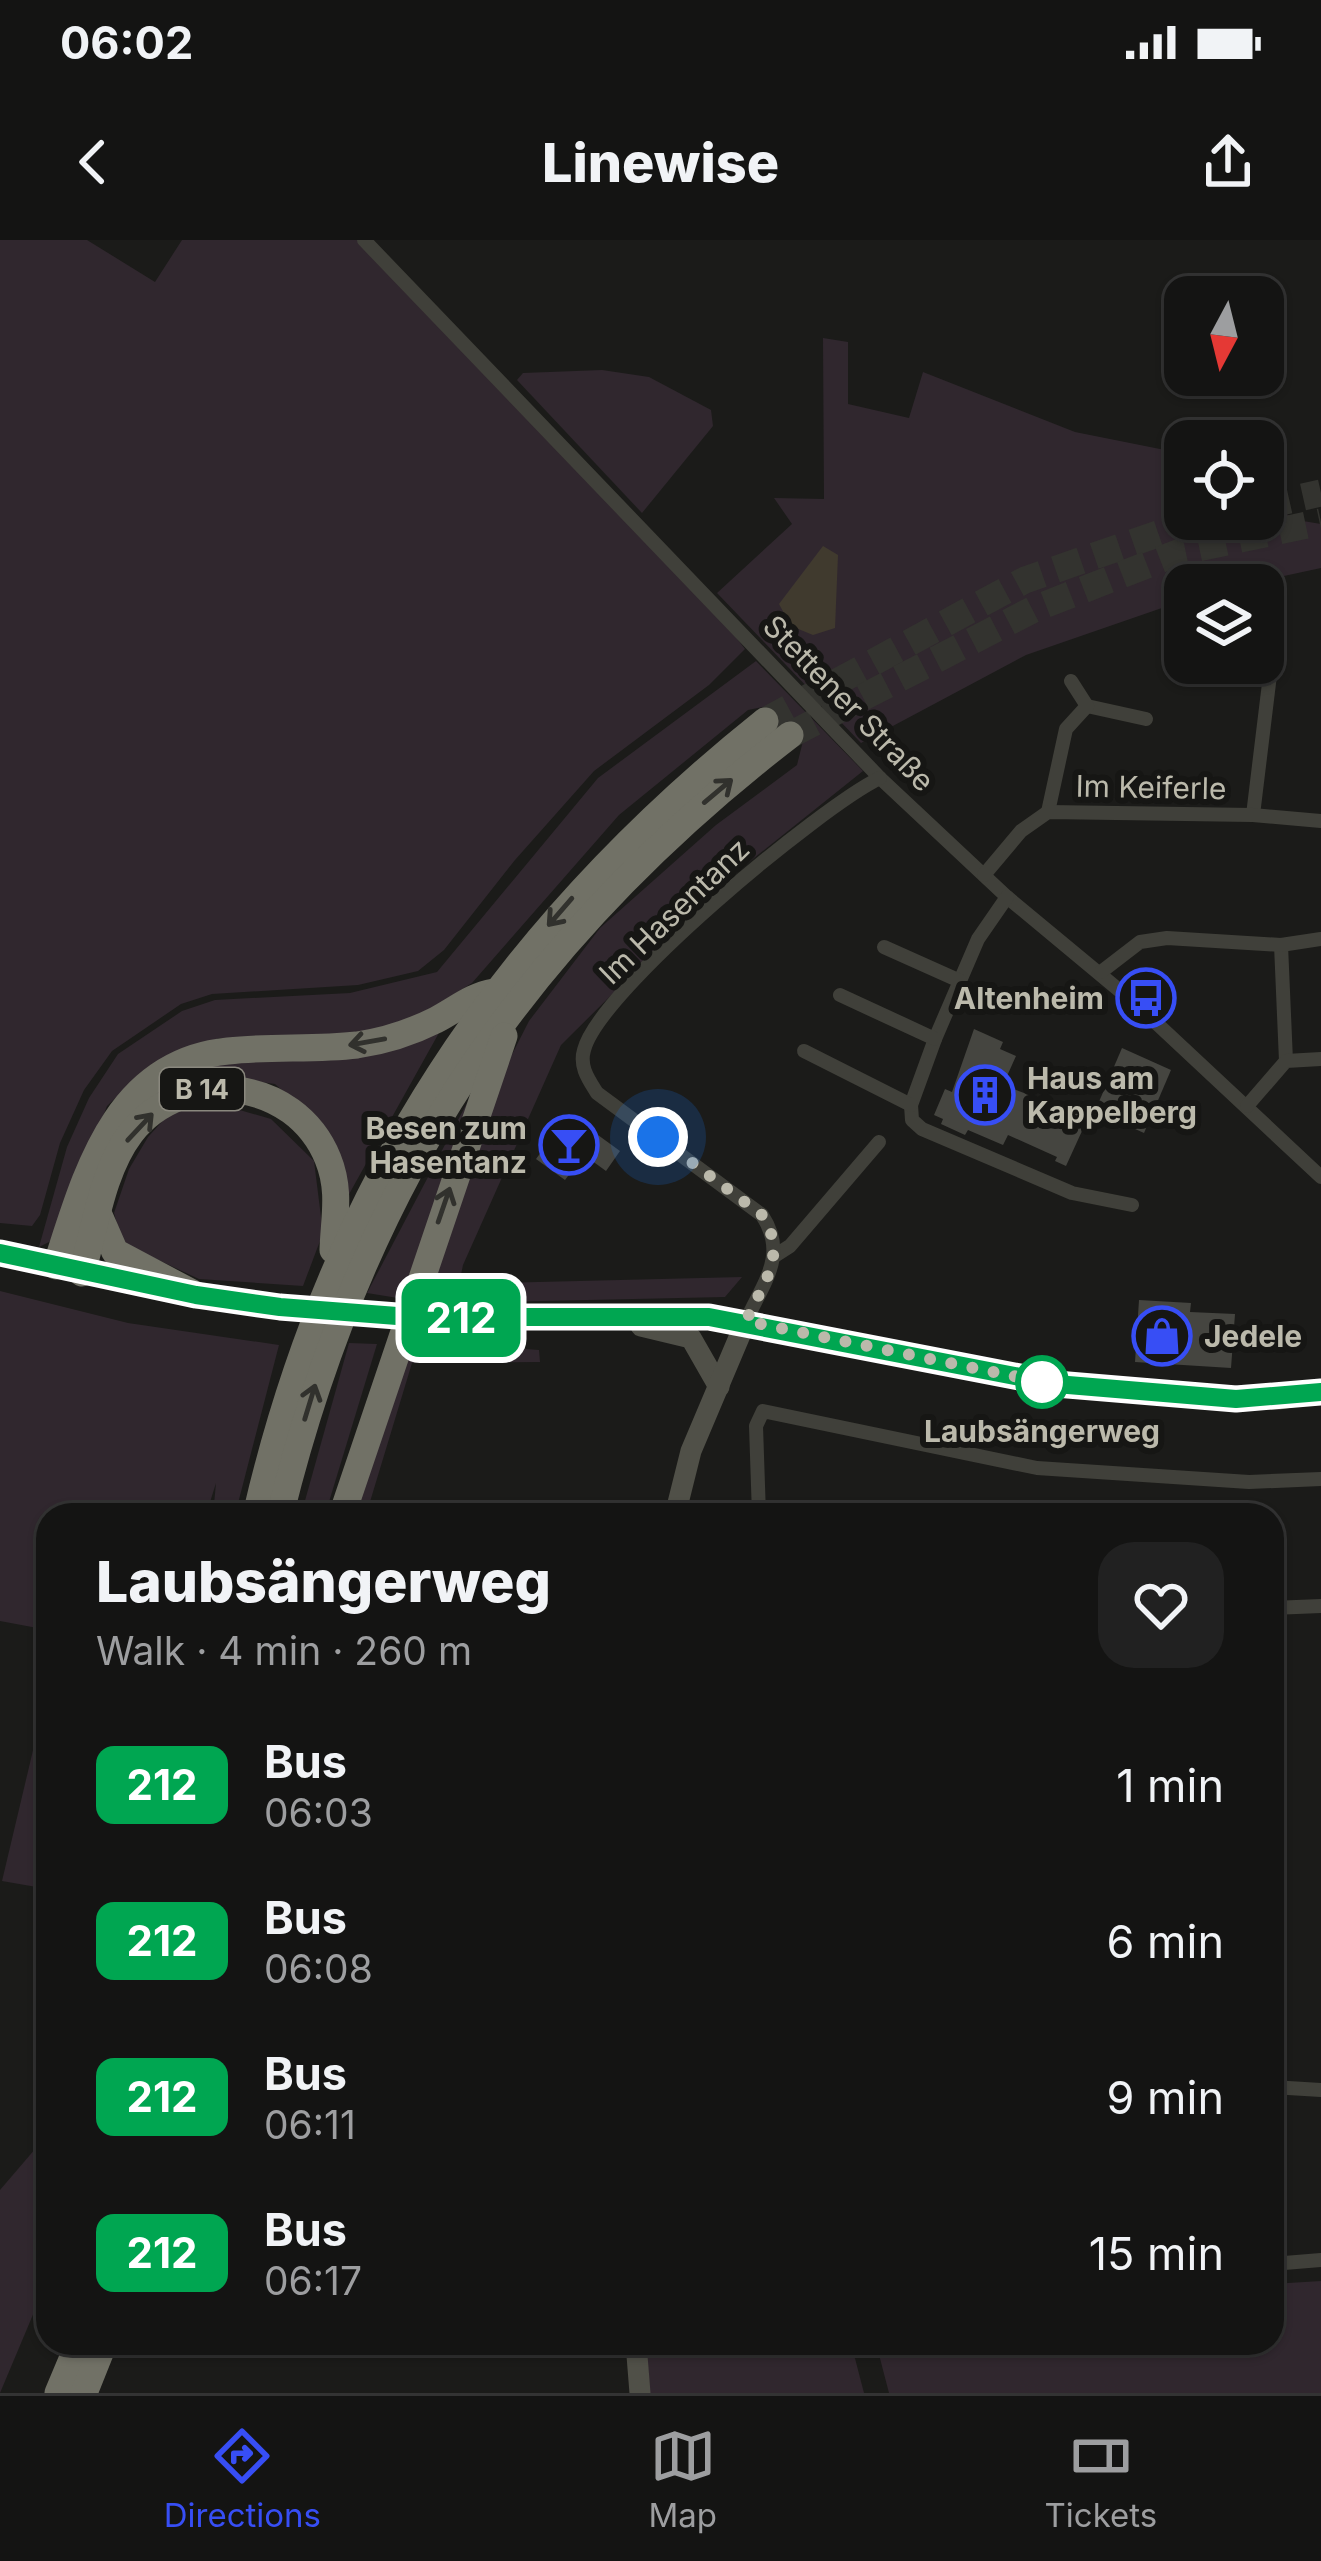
<!DOCTYPE html>
<meta charset="utf-8">
<style>
body{margin:0;font-family:Inter,sans-serif;background:#212121;color:#f1f3f6;height:100vh;display:flex;flex-direction:column;font-size:45px;white-space:nowrap}
*{box-sizing:border-box;margin:0}
p{font-size:39px;color:#9d9ea0}
.icon{flex:none;width:66px;height:66px;fill:none;stroke:currentColor;stroke-width:2;stroke-linecap:round;stroke-linejoin:round}
.map{position:relative;flex:1;overflow:hidden}
.sheet{position:absolute;left:36px;top:1263px;width:1248px;height:852px;display:flex;flex-direction:column;background:#141413;border-radius:36px;box-shadow:0 3px 9px #0004,0 0 0 3px #333}
.sheet>*{flex:none}
.badge{padding:0 24px;border-radius:18px;font-size:42px;line-height:78px}
.needle{width:78px;rotate:187deg}
.tools{position:absolute;left:1164px;top:36px;display:grid;gap:24px}
.tools a{display:grid;place-items:center;width:120px;height:120px;border-radius:24px;background:#141413;box-shadow:0 3px 9px #0004,0 0 0 3px #333;font-size:60px}
.you{position:absolute;width:60px;height:60px;margin:-30px;border:9px solid #fff;border-radius:50%;background:#1a73e8;box-shadow:0 0 0 18px #1a73e833}
.map>.badge{position:absolute;translate:-50% -50%;box-shadow:0 0 0 6px #fff}
.round{display:grid;place-items:center;flex:none;width:126px;height:126px;border-radius:36px;background:#212121}
.headline{display:flex;align-items:center;justify-content:space-between;height:204px;padding:0 60px}
h1{font-size:57px;font-weight:800;line-height:90px}
ul{padding:0;list-style:none}
li{display:flex;align-items:center;gap:36px;height:156px;padding:0 60px}
li div{flex:1}
li b{display:block;font-size:45px}
li em{font-style:normal}
li .badge{min-width:132px;font-weight:700;text-align:center}
.status{display:flex;justify-content:space-between;align-items:center;height:84px;padding:0 60px;background:#141413;direction:ltr}
.status svg{height:33px;fill:currentColor}
header{display:flex;justify-content:space-between;align-items:center;height:156px;padding:0 60px;background:#141413;font-size:54px;font-weight:800}
.dock{display:flex;justify-content:space-around;align-items:center;height:168px;border-top:3px solid #333;background:#141413;font-size:33px;color:#9d9ea0}
.dock a{display:grid;justify-items:center;gap:6px}
.dock .active{color:#374ef5}
.map>svg:first-child{display:block}
.green{fill:#30272e}
.water{fill:#403a2e}
.building{fill:#454540}
.lines{fill:none;stroke-linecap:round;stroke-linejoin:round}
.highway-tunnel{stroke:#33332f;stroke-width:27;stroke-dasharray:27 14;stroke-linecap:butt}
.street{stroke:#40403a;stroke-width:14}
.secondary{stroke:#505048;stroke-width:21}
.highway{stroke:#717166;stroke-width:27}
.secondary-bridge{stroke:#505048;stroke-width:21}
.oneway{stroke:#31312d}
.line-casing{stroke:#fff;stroke-width:27}
.line{stroke:#00a651;stroke-width:18}
.walk{stroke:#bbb9ab;stroke-width:12;stroke-dasharray:0 21.6}
.stop-dot{fill:#fff;stroke:#00a651;stroke-width:6}
.labels{text-anchor:middle;dominant-baseline:central;stroke-width:12;stroke-linejoin:round;paint-order:stroke}
.shield{fill:#161614;stroke:#8a887e;stroke-width:3}
.shield-label{font-size:27px;font-weight:bold;fill:#bbb9ab}
.street-label{font-size:30px;fill:#bbb9ab;stroke:#161614}
.poi-label{font-size:30px;font-weight:bold;fill:#bbb9ab;stroke:#161614;text-anchor:end}
.stop-label{font-size:30px;font-weight:bold;fill:#bbb9ab;stroke:#161614}
</style>
<div class="status"><b>06:02</b><svg viewBox="0 0 49 12"><path d="M0 12V9h3v3zM5 12V6h3v6zM10 12V3h3v9zM15 12V0h3v12zM26 1h20v11H26zM47 4h2v5h-2z"/></svg></div>
<header><svg class="icon" aria-label="back" viewBox="0 0 24 24"><path d="M15 5l-7 7 7 7"/></svg>Linewise<svg class="icon" aria-label="share" viewBox="0 0 24 24"><path d="M12 15V3M7 8l5-5 5 5M5 13v7h14v-7"/></svg></header>
<div class="map">
<svg width="1321" height="2153" viewBox="0 0 1321 2153">
<rect width="100%" height="100%" fill="#1b1b19"/>
<g class="green">
<path d="M 0,0 L 87,0 L 155,42 L 182,0 L 359,0 L 713,367 L 745,409 L 709,445 L 594,531 L 515,620 L 444,710 L 418,731 L 358,745 L 212,754 L 181,764 L 112,811 L 84,850 L 60,903 L 40,975 L 32,986 L 0,983 Z"/>
<path d="M 823,98 L 848,102 L 848,164 L 909,178 L 923,132 L 1075,192 L 1185,214 L 1185,279 L 1263,279 L 1263,260 L 1297,280 L 1321,284 L 1321,328 L 1242,345 L 1185,345 L 1185,360 L 1026,415 L 861,503 L 717,353 L 792,284 L 774,258 L 824,259 Z"/>
<path d="M 602,130 L 649,137 L 711,170 L 713,186 L 642,273 L 517,140 L 523,133 Z"/>
<path d="M 756,421 L 863,531 L 729,638 L 561,805 L 463,1025 L 459,1044 L 742,1037 L 725,1057 L 448,1063 L 438,1052 L 436,1038 L 497,844 L 529,781 L 600,688 L 716,585 L 797,525 L 803,501 L 777,464 L 748,470 L 619,575 L 472,743 L 406,784 L 338,800 L 219,798 L 149,826 L 107,866 L 55,999 L 39,1007 L 67,907 L 89,858 L 118,814 L 182,771 L 215,760 L 350,753 L 437,732 L 598,538 Z"/>
<path d="M 440,791 L 348,956 L 328,892 L 275,844 L 218,836 L 155,859 L 153,848 L 213,822 Z"/>
<path d="M 468,861 L 404,1059 L 367,1053 Z"/>
<path d="M 212,862 L 271,879 L 314,921 L 323,993 L 303,1046 L 199,1039 L 122,1003 L 114,973 L 129,929 L 148,897 L 168,875 Z"/>
<path d="M 0,1051 L 128,1083 L 279,1105 L 235,1275 L 213,1275 L 216,1243 L 206,1275 L 48,1275 L 48,1390 L 0,1381 Z"/>
<path d="M 349,1103 L 377,1104 L 325,1275 L 301,1275 Z"/>
<path d="M 438,1103 L 539,1110 L 540,1122 L 412,1123 L 366,1275 L 354,1275 L 407,1116 Z"/>
<path d="M 48,1447 L 48,1649 L 2,1641 Z"/>
<path d="M 48,1894 L 48,2039 L 0,2153 L 0,1950 Z"/>
<path d="M 1321,2041 L 1321,2153 L 889,2153 L 876,2103 L 1272,2103 L 1272,2044 Z"/>
<path d="M 646,2103 L 851,2103 L 864,2153 L 650,2153 Z"/>
</g>
<path class="water" d="M 823,306 L 838,315 L 835,388 L 813,395 L 791,386 L 779,364 Z"/>
<g class="building">
<path d="M 974,789 L 1003,802 L 1000,809 L 1016,816 L 1003,845 L 1096,880 L 1090,894 L 1082,891 L 1066,926 L 1055,921 L 1057,917 L 1008,895 L 1003,905 L 968,890 L 965,895 L 941,884 L 943,879 L 934,875 L 945,849 L 952,852 Z"/>
<path d="M 1122,808 L 1171,830 L 1144,893 L 1095,871 Z"/>
<path d="M 569,874 L 620,911 L 606,931 L 584,915 L 565,940 L 536,919 Z"/>
<path d="M 1139,1060 L 1191,1063 L 1190,1072 L 1235,1074 L 1231,1128 L 1135,1122 Z"/>
</g>
<g class="lines">
<g class="highway-tunnel">
<path d="M 1263,266 L 1321,253"/>
<path d="M 765,481 L 1025,340 L 1201,279"/>
<path d="M 790,495 L 1034,369 L 1180,312 L 1321,282"/>
</g>
<g class="street">
<path d="M 364,0 L 880,538 L 1007,657 L 1137,765 L 1321,937"/>
<path d="M 1087,466 L 1146,479"/>
<path d="M 1048,572 L 1066,489 L 1087,466 L 1071,441"/>
<path d="M 1253,575 L 1270,435 L 1263,420"/>
<path d="M 984,635 L 1021,591 L 1048,572 L 1253,575 L 1321,581"/>
<path d="M 1007,657 L 978,699 L 935,799 L 911,865 L 912,880 L 922,889 L 1072,953 L 1132,965"/>
<path d="M 1281,705 L 1286,821"/>
<path d="M 884,707 L 960,741"/>
<path d="M 1101,732 L 1140,702 L 1167,698 L 1281,705 L 1321,699"/>
<path d="M 840,755 L 935,799"/>
<path d="M 804,811 L 911,865"/>
<path d="M 1247,866 L 1286,821 L 1321,819"/>
<path d="M 776,1015 L 790,1006 L 879,902"/>
<path d="M 746,1081 C 764,1041 788,1015 762,975 L 597,853 C 589,840 579,827 584,810 C 599,750 820,567 880,538"/>
<path d="M 759,1275 L 756,1186 L 763,1171 L 1037,1228 L 1249,1242 L 1321,1239"/>
<path d="M 1272,1368 L 1321,1366"/>
<path d="M 1272,1847 L 1321,1850"/>
<path d="M 1272,2024 L 1321,2020"/>
</g>
<g class="secondary">
<path d="M 0,1013 L 196,1055 L 280,1067"/>
<path d="M 382,1076 L 709,1077 L 1056,1144 L 1236,1159 L 1280,1159 L 1321,1152"/>
<path d="M 641,1086 L 691,1098 L 719,1147"/>
<path d="M 675,1275 L 691,1211 L 746,1081"/>
<path d="M 636,2103 L 640,2153"/>
</g>
<g class="highway">
<path d="M 98,973 L 115,1012 L 196,1055"/>
<path d="M 56,1026 C 86,935 114,822 228,811 C 271,806 314,810 357,805 C 385,801 412,792 436,780 C 457,769 471,756 494,752"/>
<path d="M 82,1033 C 95,988 102,931 131,893 C 184,826 295,837 328,919 C 341,951 334,978 333,1010"/>
<path d="M 256,1275 C 332,945 502,691 765,481"/>
<path d="M 280,1275 C 362,942 519,704 790,495"/>
<path d="M 342,1275 L 504,796"/>
<path d="M 58,2153 L 79,2103"/>
<path d="M 84,2153 L 104,2103"/>
</g>
<path class="secondary-bridge" d="M 280,1067 L 382,1076"/>
</g>
<defs><path id="oneway-shaft" d="M-6 0H5M1.5-3L5.5 0L1.5 3" fill="none" stroke-width="1.6" stroke-linecap="round" stroke-linejoin="round" transform="scale(3)"/></defs>
<g class="oneway">
<use href="#oneway-shaft" transform="translate(718 551) rotate(-40)"/>
<use href="#oneway-shaft" transform="translate(560 672) rotate(131)"/>
<use href="#oneway-shaft" transform="translate(367 802) rotate(170)"/>
<use href="#oneway-shaft" transform="translate(140 887) rotate(-47)"/>
<use href="#oneway-shaft" transform="translate(444 965) rotate(-71)"/>
<use href="#oneway-shaft" transform="translate(310 1162) rotate(-73)"/>
</g>
<g class="lines">
<defs>
<path id="line" d="M 0,1013 L 196,1055 L 280,1067 L 410,1077 L 709,1077 L 1056,1144 L 1236,1159 L 1321,1152"/>
</defs>
<use href="#line" class="line-casing"/>
<use href="#line" class="line"/>
<path class="walk" d="M 658,897 L 762,975 C 788,1015 764,1041 746,1081 L 1042,1142"/>
</g>
<defs>
<symbol id="bus-ring" viewBox="-11 -11 22 22"><circle r="9.5" fill="#161614" stroke="#374ef5" stroke-width="1.5"/><path d="M-5-6H5V4H4V6H2V4H-2V6H-4V4H-5ZM-3.5-4V0h7V-4ZM-3.5 1.2v1.5H-2V1.2ZM2 1.2v1.5H3.5V1.2Z" fill="#374ef5"/></symbol>
<symbol id="building-ring" viewBox="-11 -11 22 22"><circle r="9.5" fill="#161614" stroke="#374ef5" stroke-width="1.5"/><path d="M-4-6H4V6H1V3H-1V6H-4ZM-2.5-4.3h1.7v1.8h-1.7ZM.8-4.3h1.7v1.8H.8ZM-2.5-1h1.7V.8h-1.7ZM.8-1h1.7V.8H.8Z" fill="#374ef5"/></symbol>
<symbol id="bar-ring" viewBox="-11 -11 22 22"><circle r="9.5" fill="#161614" stroke="#374ef5" stroke-width="1.5"/><path d="M-6-5H6L.8 .8V4.5H3.5V6h-7V4.5H-.8V.8Z" fill="#374ef5"/></symbol>
<symbol id="shop-ring" viewBox="-11 -11 22 22"><circle r="9.5" fill="#161614" stroke="#374ef5" stroke-width="1.5"/><path d="M-5-2.5h2.3a2.7 3.5 0 0 1 5.4 0H5L5.5 6h-11ZM-1.5-2.5h3a1.5 2.3 0 0 0-3 0Z" fill="#374ef5"/></symbol>
</defs>
<g fill-rule="evenodd">
<use href="#bus-ring" x="1113" y="725" width="66" height="66"/>
<use href="#building-ring" x="952" y="822" width="66" height="66"/>
<use href="#bar-ring" x="536" y="872" width="66" height="66"/>
<use href="#shop-ring" x="1129" y="1063" width="66" height="66"/>
</g>
<circle class="stop-dot" cx="1042" cy="1142" r="24"/>
<g class="labels">
<rect class="shield" x="160" y="828" width="84" height="42" rx="9"/>
<g class="shield-label">
<text x="202" y="849">B 14</text>
</g>
<g class="street-label">
<text transform="translate(849 463) rotate(46)">Stettener Straße</text>
<text transform="translate(1151 547) rotate(1)">Im Keiferle</text>
<text transform="translate(674 671) rotate(-44)">Im Hasentanz</text>
</g>
<g class="poi-label">
<text x="1104" y="758">Altenheim</text>
<text x="1027" y="838" text-anchor="start">Haus am<tspan x="1027" dy="34">Kappelberg</tspan></text>
<text x="527" y="888">Besen zum<tspan x="527" dy="34">Hasentanz</tspan></text>
<text x="1204" y="1096" text-anchor="start">Jedele</text>
</g>
<g class="stop-label">
<text x="1042" y="1191">Laubsängerweg</text>
</g>
</g>
</svg>
<div class="tools">
<a><svg class="needle" viewBox="-14 -14 28 28"><path d="M0-13l5 13h-10z" fill="#e53935"/><path d="M0 13l5-13h-10z" fill="#9d9ea0"/></svg></a>
<a><svg class="icon" aria-label="locate" viewBox="0 0 24 24"><circle cx="12" cy="12" r="6"/><path d="M12 2v4M12 18v4M2 12h4M18 12h4"/></svg></a>
<a><svg class="icon" aria-label="layers" viewBox="0 0 24 24"><path d="M12 4l9 5-9 5-9-5zM3 14l9 5 9-5"/></svg></a>
</div>
<div class="you" style="left:658px;top:897px"></div>
<b class="badge" style="left:461px;top:1078px;background:#00a651;color:#fff">212</b>
<section class="sheet">
<div class="headline"><div><h1>Laubsängerweg</h1><p>Walk · 4 min · 260 m</p></div><a class="round"><svg class="icon" aria-label="heart" viewBox="0 0 24 24"><path d="M12 20l-8-8c-3-5 5-10 8-4 3-6 11-1 8 4z"/></svg></a></div>
<ul>
<li><span class="badge" style="background:#00a651;color:#fff">212</span><div><b>Bus</b><p>06:03</p></div><em>1 min</em></li>
<li><span class="badge" style="background:#00a651;color:#fff">212</span><div><b>Bus</b><p>06:08</p></div><em>6 min</em></li>
<li><span class="badge" style="background:#00a651;color:#fff">212</span><div><b>Bus</b><p>06:11</p></div><em>9 min</em></li>
<li><span class="badge" style="background:#00a651;color:#fff">212</span><div><b>Bus</b><p>06:17</p></div><em>15 min</em></li>
</ul>
</section>
</div>
<nav class="dock">
<a class="active"><svg class="icon" aria-label="directions" viewBox="0 0 24 24"><path d="M12 3l9 9-9 9-9-9zM9 14v-3h6M13 9l2 2-2 2"/></svg>Directions</a>
<a><svg class="icon" aria-label="map" viewBox="0 0 24 24"><path d="M3 6l6-2 6 2 6-2v14l-6 2-6-2-6 2zM9 4v14M15 6v14"/></svg>Map</a>
<a><svg class="icon" aria-label="tickets" viewBox="0 0 24 24"><path d="M3 7h18v10H3zM15 7v10"/></svg>Tickets</a>
</nav>
